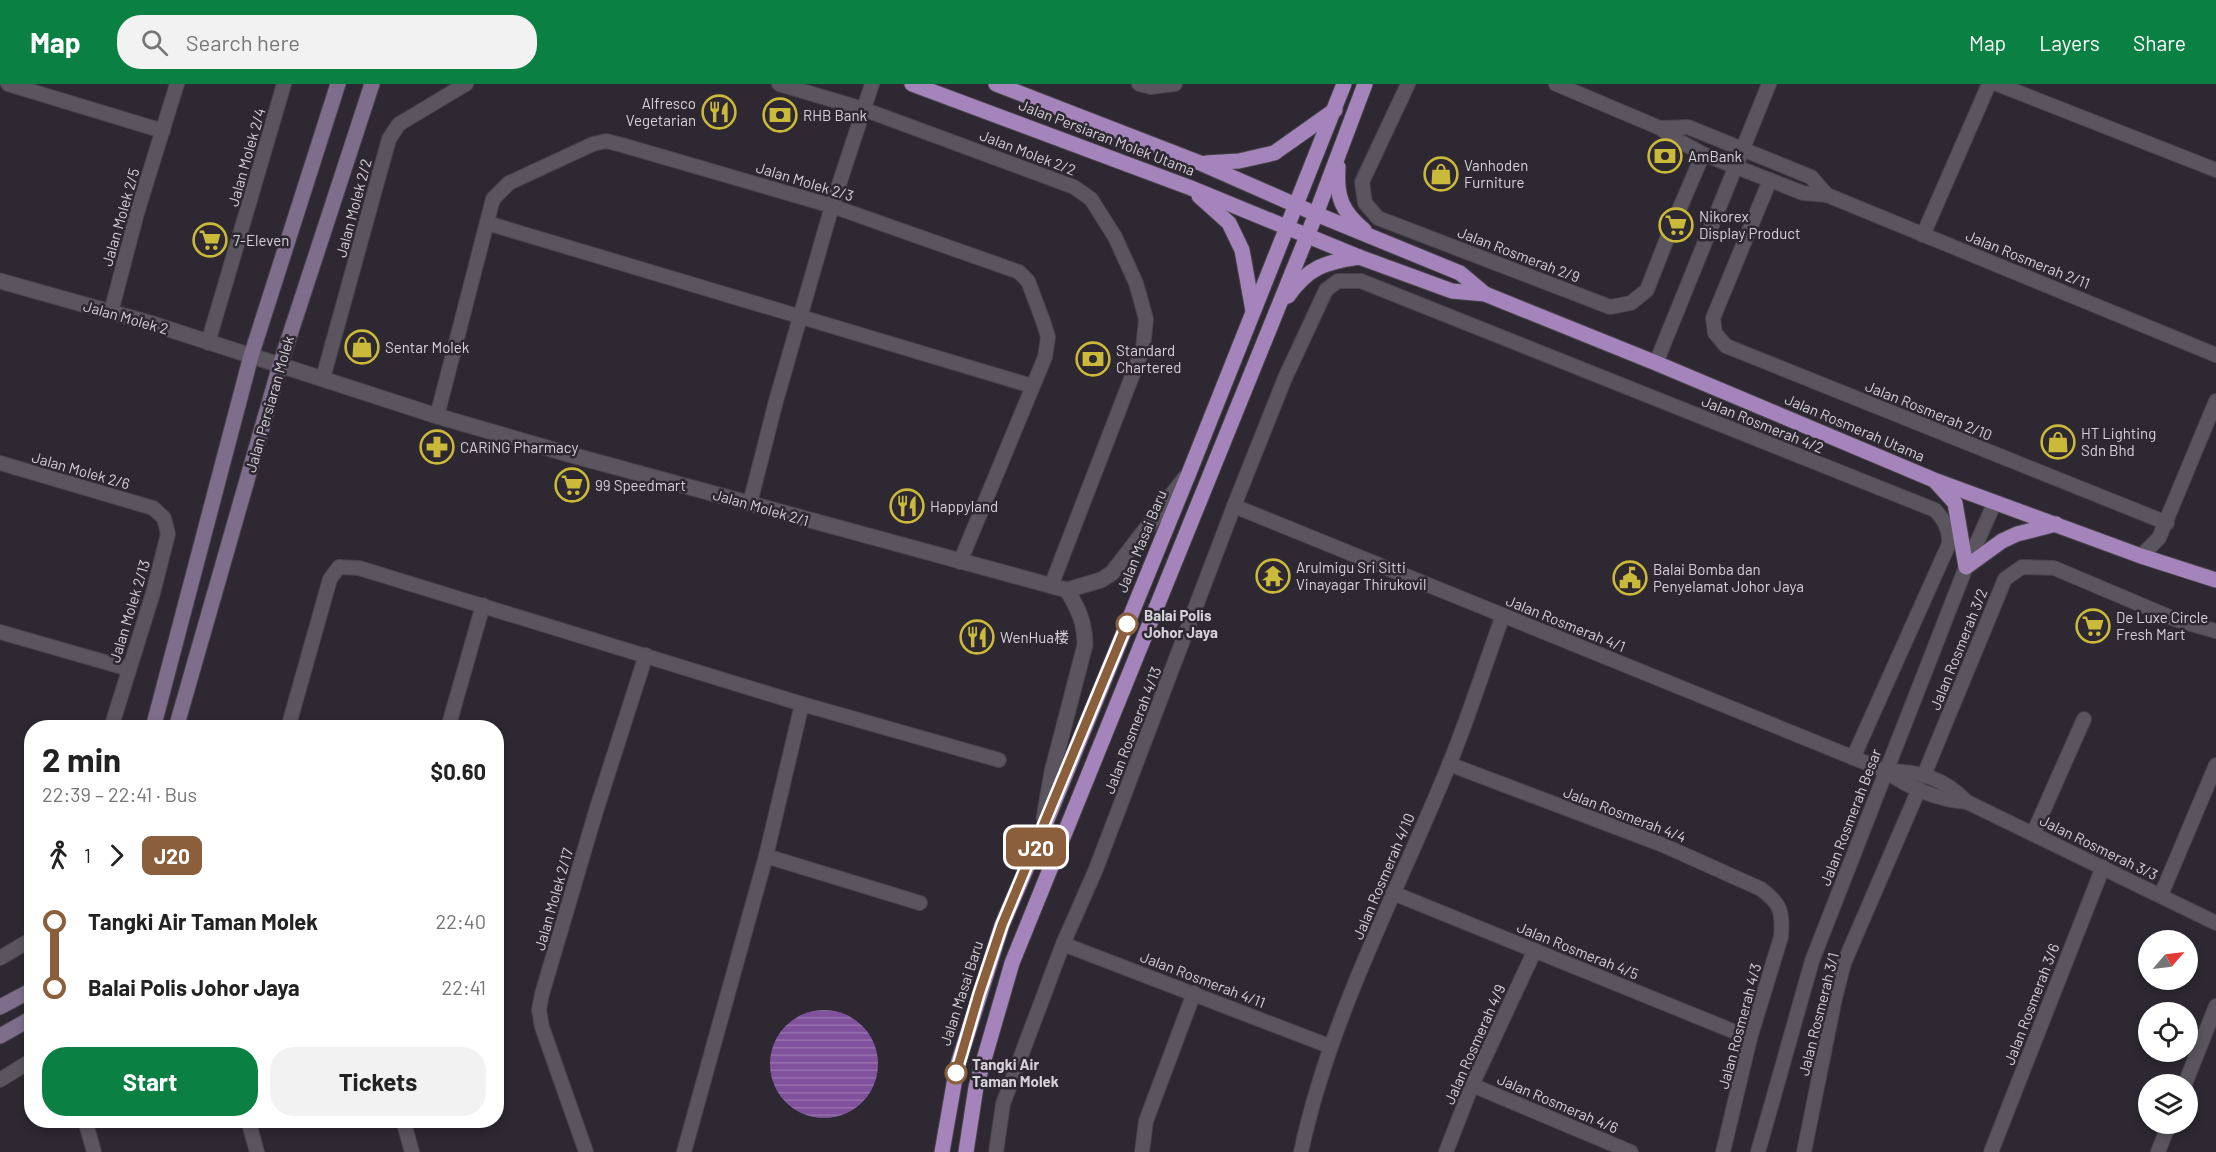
<!DOCTYPE html>
<meta charset="utf-8">
<style>
body{margin:0;font-family:Barlow,"Noto Sans SC",sans-serif;background:#f2f2f2;color:#222;height:100vh;display:flex;flex-direction:column;font-size:22px;white-space:nowrap}
*{box-sizing:border-box;margin:0}
p{font-size:20px;color:#767676}
.icon{flex:none;width:33px;height:33px;fill:none;stroke:currentColor;stroke-width:2;stroke-linecap:round;stroke-linejoin:round}
.map{position:relative;flex:1;overflow:hidden}
.sheet{position:absolute;left:24px;top:636px;width:480px;height:408px;display:flex;flex-direction:column;background:#fff;border-radius:24px;box-shadow:0 3px 9px #0003}
.sheet>*{flex:none}
.badge{padding:0 12px;border-radius:9px;font-size:21px;line-height:39px}
.needle{width:39px;rotate:62deg}
.tools{position:absolute;left:2138px;top:846px;display:grid;gap:12px}
.tools a{display:grid;place-items:center;width:60px;height:60px;border-radius:50%;background:#fff;box-shadow:0 3px 9px #0003;font-size:30px}
.map>.badge{position:absolute;translate:-50% -50%;box-shadow:0 0 0 3px #fff}
.legs{display:flex;align-items:center;gap:9px;height:66px;padding:0 18px;font-size:20px}
.legs p{margin-inline-start:auto}
.head{display:flex;align-items:center;justify-content:space-between;height:102px;padding:0 18px}
h1{font-size:33px;font-weight:700;line-height:45px}
.primary-button{display:flex;gap:12px;margin-top:auto;padding:12px 18px}
.primary-button a{flex:1;height:69px;border-radius:24px;background:#0b8043;color:#fff;font-size:24px;font-weight:700;line-height:69px;text-align:center}
.primary-button a+a{background:#f2f2f2;color:#222}
ul{padding:0 18px;list-style:none}
li{display:flex;align-items:center;gap:21px;height:66px;font-size:22px}
li i{display:grid;place-items:center;width:9px;height:100%;margin:0 8px;background:currentColor}
li i::after{content:'';width:15px;height:15px;margin:-8px;border:4px solid;border-radius:50%;background:#fff}
li p{margin-inline-start:auto}
li:first-child i{background:linear-gradient(#0000 50%,currentColor 0)}
li:last-child i{background:linear-gradient(currentColor 50%,#0000 0)}
header{display:flex;align-items:center;gap:36px;box-sizing:border-box;height:84px;padding:0 30px;background:#0b8043;color:#fff}
header strong{font-size:28px}
nav{display:flex;gap:33px;margin-inline-start:auto;font-size:21px}
.search{width:420px;height:54px;background:#f2f2f2;display:flex;align-items:center;gap:15px;box-sizing:border-box;padding:0 21px;border-radius:24px;color:#767676;font-size:22px}
.map>svg:first-child{display:block}
.water{fill:url(#water-rules)}
.lines{fill:none;stroke-linecap:round;stroke-linejoin:round}
.minor-casing{stroke:#47434a;stroke-width:16}
.tertiary-casing{stroke:#47434a;stroke-width:17}
.secondary-casing{stroke:#47434a;stroke-width:17}
.primary-casing{stroke:#47434a;stroke-width:17}
.minor{stroke:#5a555e;stroke-width:14}
.tertiary{stroke:#5a555e;stroke-width:15}
.secondary{stroke:#7f6d8c;stroke-width:15}
.primary{stroke:#a484ba;stroke-width:15}
.line-1-casing{stroke:#fff;stroke-width:14}
.line-1{stroke:#8b5e3c;stroke-width:9}
.stop-1-dot{fill:#fff;stroke:#8b5e3c;stroke-width:3}
.labels{text-anchor:middle;dominant-baseline:central;stroke-width:5;stroke-linejoin:round;paint-order:stroke}
.poi-label{font-size:15px;fill:#d5d2d8;stroke:#2d2831;text-anchor:start}
.street-label{font-size:15px;fill:#d5d2d8;stroke:#2d2831}
.stop-label{font-size:15px;font-weight:bold;fill:#d5d2d8;stroke:#2d2831;text-anchor:start}
</style>
<header>
<strong>Map</strong>
<div class="search"><svg class="icon" aria-label="search" viewBox="0 0 24 24"><circle cx="10" cy="10" r="6"/><path d="M15 15l6 6"/></svg>Search here</div>
<nav><a>Map</a><a>Layers</a><a>Share</a></nav>
</header>
<div class="map">
<svg width="2216" height="1068" viewBox="0 0 2216 1068">
<defs>
<pattern id="water-rules" width="6" height="5" patternUnits="userSpaceOnUse" patternTransform="scale(1.5)"><rect width="6" height="5" fill="#80519c"/><path d="M0 2.5h6" fill="none" stroke="#9771ad"/></pattern>
</defs>
<rect width="100%" height="100%" fill="#2d2831"/>
<circle class="water" cx="824" cy="980" r="54"/>
<g class="lines">
<defs>
<g id="minor">
<path d="M 8,0 L 163,47"/>
<path d="M 779,0 L 863,25 L 1074,103 L 1091,115 L 1115,153 L 1136,199 L 1146,235 L 1143,264 L 1051,502"/>
<path d="M 1139,0 L 1151,3 L 1175,0"/>
<path d="M 1408,0 L 1362,98 L 1365,119 L 1378,134 L 1610,223 L 1631,219 L 1647,206 L 1670,147 L 1703,70"/>
<path d="M 1556,0 L 1660,44 L 1679,57 L 1703,70 L 1803,109 L 1827,111 L 2216,271"/>
<path d="M 1997,0 L 2216,86"/>
<path d="M 1660,44 L 1688,43 L 1811,93 L 1827,111"/>
<path d="M 1770,96 L 1713,234 L 1715,249 L 1726,262 L 2167,439"/>
<path d="M 487,139 L 1032,302"/>
<path d="M 1923,151 L 1989,0"/>
<path d="M 111,228 L 137,129 L 177,0"/>
<path d="M 208,259 L 284,0"/>
<path d="M 1656,279 L 1769,0"/>
<path d="M 323,294 L 389,55 L 399,40 L 466,0"/>
<path d="M 437,332 L 493,115 L 509,99 L 593,60 L 606,57 L 622,61 L 832,122 L 1019,188 L 1028,197 L 1043,237 L 1048,253 L 1045,273 L 960,478"/>
<path d="M 0,379 L 153,424 L 164,434 L 168,450 L 153,509 L 111,644"/>
<path d="M 750,419 L 776,317 L 832,122 L 872,0"/>
<path d="M 1234,422 L 1886,687 C 1909,704 1938,716 1967,718"/>
<path d="M 2141,472 L 2159,454 L 2216,317"/>
<path d="M 0,548 L 129,585"/>
<path d="M 288,644 L 330,495 L 339,483 L 359,484 L 802,620 L 999,676"/>
<path d="M 448,644 L 483,521"/>
<path d="M 1449,680 L 1663,761 L 1761,805 C 1781,820 1783,828 1781,853 L 1750,954 L 1723,1068"/>
<path d="M 1886,687 C 1919,687 1944,694 1967,718 L 2216,839"/>
<path d="M 1924,691 L 2005,495 L 2022,483 L 2054,484 L 2177,536 L 2216,547"/>
<path d="M 2033,750 L 2084,635"/>
<path d="M 766,772 L 920,819"/>
<path d="M 1393,809 L 1750,954"/>
<path d="M 2161,811 L 2216,681"/>
<path d="M 1063,860 L 1329,962"/>
<path d="M 0,874 L 32,855"/>
<path d="M 0,996 L 32,976"/>
<path d="M 2185,1000 L 2216,922"/>
<path d="M 1472,1001 L 1631,1068"/>
<path d="M 85,1036 L 94,1068"/>
<path d="M 248,1036 L 257,1068"/>
<path d="M 403,1036 L 412,1068"/>
<path d="M 586,1068 L 542,943 L 539,926 L 542,910 L 596,727 L 646,571"/>
<path d="M 684,1068 L 766,772 L 802,620"/>
<path d="M 996,1068 L 1003,1020 L 1063,860 L 1096,785 L 1234,422 L 1285,294 L 1326,206 L 1338,197 L 1361,197 L 1935,426 C 1944,436 1950,445 1949,460 L 1853,674"/>
<path d="M 1142,1068 L 1146,1037 L 1194,909"/>
<path d="M 1301,1068 C 1330,932 1397,809 1449,681 C 1469,632 1485,581 1503,531"/>
<path d="M 1446,1068 L 1472,1001 L 1535,866"/>
<path d="M 1758,1068 L 1812,877 L 1966,483 L 1995,418"/>
<path d="M 1804,1068 L 1835,914 L 1844,879 L 1919,705"/>
<path d="M 1991,1068 L 2103,783"/>
<path d="M 2158,1068 L 2169,1040"/>
</g>
<g id="tertiary">
<path d="M 0,197 L 153,240 L 437,332 L 568,370 L 1067,506 L 1101,496 L 1112,489 L 1185,394"/>
<path d="M 1044,734 L 1052,688 L 1085,561 C 1085,539 1078,524 1067,506"/>
</g>
<g id="secondary">
<path d="M 153,644 L 251,272 L 338,0"/>
<path d="M 176,644 L 280,281 L 372,0"/>
<path d="M 0,923 L 32,906"/>
<path d="M 0,952 L 32,934"/>
</g>
<g id="primary">
<path d="M 912,0 L 1191,104 L 1359,173 L 1452,207 L 1485,210 L 1656,279 L 1934,396 L 2141,472 L 2216,496"/>
<path d="M 996,0 L 1200,79 L 1316,130 L 1460,189 L 1485,210"/>
<path d="M 1206,79 L 1239,77 L 1274,69 L 1335,26"/>
<path d="M 1338,83 C 1336,112 1341,127 1364,146"/>
<path d="M 1199,112 L 1229,139 L 1242,166 L 1253,227"/>
<path d="M 1288,212 C 1308,183 1326,178 1359,173"/>
<path d="M 1936,398 L 1955,419 L 1966,483 L 2002,457 L 2017,450 L 2056,440"/>
<path d="M 942,1068 L 957,983 L 1002,841 L 1042,748 L 1189,389 L 1344,0"/>
<path d="M 966,1068 L 976,1003 L 1012,879 L 1316,130 L 1365,0"/>
</g>
</defs>
<use href="#minor" class="minor-casing"/>
<use href="#tertiary" class="tertiary-casing"/>
<use href="#secondary" class="secondary-casing"/>
<use href="#primary" class="primary-casing"/>
<use href="#minor" class="minor"/>
<use href="#tertiary" class="tertiary"/>
<use href="#secondary" class="secondary"/>
<use href="#primary" class="primary"/>
</g>
<g class="lines">
<defs>
<path id="line-1" d="M 956,989 L 979,910 L 1002,841 L 1127,540"/>
</defs>
<use href="#line-1" class="line-1-casing"/>
<use href="#line-1" class="line-1"/>
</g>
<defs>
<symbol id="restaurant-ring" viewBox="-11 -11 22 22"><circle r="9.5" fill="#2d2831" stroke="#cbba39" stroke-width="1.5"/><path d="M-5-6h1v4h1v-4h1v4h1v-4h1v5L-1.5 .5V6h-2V.5L-5-1ZM5-6V6H3V1.5H1.5Q1.5-4 5-6Z" fill="#cbba39"/></symbol>
<symbol id="bank-ring" viewBox="-11 -11 22 22"><circle r="9.5" fill="#2d2831" stroke="#cbba39" stroke-width="1.5"/><path d="M-6-4H6V4H-6ZM0-2.3a2.3 2.3 0 1 0 0 4.6a2.3 2.3 0 1 0 0-4.6Z" fill="#cbba39"/></symbol>
<symbol id="shop-ring" viewBox="-11 -11 22 22"><circle r="9.5" fill="#2d2831" stroke="#cbba39" stroke-width="1.5"/><path d="M-5-2.5h2.3a2.7 3.5 0 0 1 5.4 0H5L5.5 6h-11ZM-1.5-2.5h3a1.5 2.3 0 0 0-3 0Z" fill="#cbba39"/></symbol>
<symbol id="supermarket-ring" viewBox="-11 -11 22 22"><circle r="9.5" fill="#2d2831" stroke="#cbba39" stroke-width="1.5"/><path d="M-6-5.5h2.5l.6 2H6L4.5 2H-2.5L-4.4-4H-6ZM-1.5 3.2a1.3 1.3 0 1 0 .1 0ZM3 3.2a1.3 1.3 0 1 0 .1 0Z" fill="#cbba39"/></symbol>
<symbol id="pharmacy-ring" viewBox="-11 -11 22 22"><circle r="9.5" fill="#2d2831" stroke="#cbba39" stroke-width="1.5"/><path d="M-2-6h4v4h4v4h-4v4h-4v-4h-4v-4h4Z" fill="#cbba39"/></symbol>
<symbol id="temple-ring" viewBox="-11 -11 22 22"><circle r="9.5" fill="#2d2831" stroke="#cbba39" stroke-width="1.5"/><path d="M0-6L5-2H3V0L6.5 2.5H4V6H1.5V3h-3V6H-4V2.5H-6.5L-3 0V-2H-5Z" fill="#cbba39"/></symbol>
<symbol id="civic-ring" viewBox="-11 -11 22 22"><circle r="9.5" fill="#2d2831" stroke="#cbba39" stroke-width="1.5"/><path d="M-.6-6.5H3V-4.5H.6V-3L4-1V1h2V6H-6V1h2V-1L-.6-3ZM-1.2 2.5V6h2.4V2.5Z" fill="#cbba39"/></symbol>
</defs>
<g fill-rule="evenodd">
<use href="#restaurant-ring" x="700" y="9" width="38" height="38"/>
<use href="#bank-ring" x="761" y="12" width="38" height="38"/>
<use href="#bank-ring" x="1646" y="53" width="38" height="38"/>
<use href="#shop-ring" x="1422" y="71" width="38" height="38"/>
<use href="#supermarket-ring" x="1657" y="122" width="38" height="38"/>
<use href="#supermarket-ring" x="191" y="137" width="38" height="38"/>
<use href="#shop-ring" x="343" y="244" width="38" height="38"/>
<use href="#bank-ring" x="1074" y="256" width="38" height="38"/>
<use href="#shop-ring" x="2039" y="339" width="38" height="38"/>
<use href="#pharmacy-ring" x="418" y="344" width="38" height="38"/>
<use href="#supermarket-ring" x="553" y="382" width="38" height="38"/>
<use href="#restaurant-ring" x="888" y="403" width="38" height="38"/>
<use href="#temple-ring" x="1254" y="473" width="38" height="38"/>
<use href="#civic-ring" x="1611" y="475" width="38" height="38"/>
<use href="#supermarket-ring" x="2074" y="523" width="38" height="38"/>
<use href="#restaurant-ring" x="958" y="534" width="38" height="38"/>
</g>
<g class="stop-1-dot">
<circle cx="1127" cy="540" r="10"/>
<circle cx="956" cy="989" r="10"/>
</g>
<g class="labels">
<g class="poi-label">
<text x="696" y="19" text-anchor="end">Alfresco<tspan x="696" dy="17">Vegetarian</tspan></text>
<text x="803" y="31">RHB Bank</text>
<text x="1688" y="72">AmBank</text>
<text x="1464" y="81">Vanhoden<tspan x="1464" dy="17">Furniture</tspan></text>
<text x="1699" y="132">Nikorex<tspan x="1699" dy="17">Display Product</tspan></text>
<text x="233" y="156">7-Eleven</text>
<text x="385" y="263">Sentar Molek</text>
<text x="1116" y="266">Standard<tspan x="1116" dy="17">Chartered</tspan></text>
<text x="2081" y="349">HT Lighting<tspan x="2081" dy="17">Sdn Bhd</tspan></text>
<text x="460" y="363">CARiNG Pharmacy</text>
<text x="595" y="401">99 Speedmart</text>
<text x="930" y="422">Happyland</text>
<text x="1296" y="483">Arulmigu Sri Sitti<tspan x="1296" dy="17">Vinayagar Thirukovil</tspan></text>
<text x="1653" y="485">Balai Bomba dan<tspan x="1653" dy="17">Penyelamat Johor Jaya</tspan></text>
<text x="2116" y="533">De Luxe Circle<tspan x="2116" dy="17">Fresh Mart</tspan></text>
<text x="1000" y="553">WenHua楼</text>
</g>
<g class="street-label">
<text transform="translate(1107 53) rotate(21)">Jalan Persiaran Molek Utama</text>
<text transform="translate(1028 68) rotate(21)">Jalan Molek 2/2</text>
<text transform="translate(246 73) rotate(-74)">Jalan Molek 2/4</text>
<text transform="translate(805 97) rotate(17)">Jalan Molek 2/3</text>
<text transform="translate(353 124) rotate(-75)">Jalan Molek 2/2</text>
<text transform="translate(120 133) rotate(-74)">Jalan Molek 2/5</text>
<text transform="translate(1519 170) rotate(21)">Jalan Rosmerah 2/9</text>
<text transform="translate(2028 175) rotate(22)">Jalan Rosmerah 2/11</text>
<text transform="translate(126 233) rotate(16)">Jalan Molek 2</text>
<text transform="translate(269 320) rotate(-74)">Jalan Persiaran Molek</text>
<text transform="translate(1929 326) rotate(22)">Jalan Rosmerah 2/10</text>
<text transform="translate(1763 340) rotate(22)">Jalan Rosmerah 4/2</text>
<text transform="translate(1855 343) rotate(23)">Jalan Rosmerah Utama</text>
<text transform="translate(81 386) rotate(16)">Jalan Molek 2/6</text>
<text transform="translate(761 423) rotate(16)">Jalan Molek 2/1</text>
<text transform="translate(1141 457) rotate(-68)">Jalan Masai Baru</text>
<text transform="translate(129 527) rotate(-73)">Jalan Molek 2/13</text>
<text transform="translate(1566 539) rotate(22)">Jalan Rosmerah 4/1</text>
<text transform="translate(1958 565) rotate(-68)">Jalan Rosmerah 3/2</text>
<text transform="translate(1132 646) rotate(-69)">Jalan Rosmerah 4/13</text>
<text transform="translate(1625 730) rotate(21)">Jalan Rosmerah 4/4</text>
<text transform="translate(1850 733) rotate(-69)">Jalan Rosmerah Besar</text>
<text transform="translate(2099 763) rotate(26)">Jalan Rosmerah 3/3</text>
<text transform="translate(1383 792) rotate(-67)">Jalan Rosmerah 4/10</text>
<text transform="translate(553 815) rotate(-74)">Jalan Molek 2/17</text>
<text transform="translate(1578 866) rotate(22)">Jalan Rosmerah 4/5</text>
<text transform="translate(1203 895) rotate(21)">Jalan Rosmerah 4/11</text>
<text transform="translate(961 909) rotate(-72)">Jalan Masai Baru</text>
<text transform="translate(2031 920) rotate(-69)">Jalan Rosmerah 3/6</text>
<text transform="translate(1818 930) rotate(-76)">Jalan Rosmerah 3/1</text>
<text transform="translate(1739 942) rotate(-75)">Jalan Rosmerah 4/3</text>
<text transform="translate(1474 960) rotate(-66)">Jalan Rosmerah 4/9</text>
<text transform="translate(1558 1019) rotate(23)">Jalan Rosmerah 4/6</text>
</g>
<g class="stop-label">
<text x="1144" y="531">Balai Polis<tspan x="1144" dy="17">Johor Jaya</tspan></text>
<text x="972" y="980">Tangki Air<tspan x="972" dy="17">Taman Molek</tspan></text>
</g>
</g>
</svg>
<div class="tools">
<a><svg class="needle" viewBox="-14 -14 28 28"><path d="M0-13l5 13h-10z" fill="#e53935"/><path d="M0 13l5-13h-10z" fill="#767676"/></svg></a>
<a><svg class="icon" aria-label="locate" viewBox="0 0 24 24"><circle cx="12" cy="12" r="6"/><path d="M12 2v4M12 18v4M2 12h4M18 12h4"/></svg></a>
<a><svg class="icon" aria-label="layers" viewBox="0 0 24 24"><path d="M12 4l9 5-9 5-9-5zM3 14l9 5 9-5"/></svg></a>
</div>
<b class="badge" style="left:1036px;top:763px;background:#8b5e3c;color:#fff">J20</b>
<section class="sheet">
<div class="head"><div><h1>2 min</h1><p>22:39 – 22:41 · Bus</p></div><b>$0.60</b></div>
<div class="legs"><svg class="icon" aria-label="walk" viewBox="0 0 24 24"><circle cx="13" cy="4" r="2"/><path d="M13 8l-2 6 4 7M11 14l-3 7M7 12l3-4h3l4 4"/></svg>1<svg class="icon" aria-label="forward" viewBox="0 0 24 24"><path d="M9 5l7 7-7 7"/></svg><b class="badge" style="background:#8b5e3c;color:#fff">J20</b></div>
<ul>
<li><i style="color:#8b5e3c"></i><b>Tangki Air Taman Molek</b><p>22:40</p></li>
<li><i style="color:#8b5e3c"></i><b>Balai Polis Johor Jaya</b><p>22:41</p></li>
</ul>
<div class="primary-button"><a>Start</a><a>Tickets</a></div>
</section>
</div>
